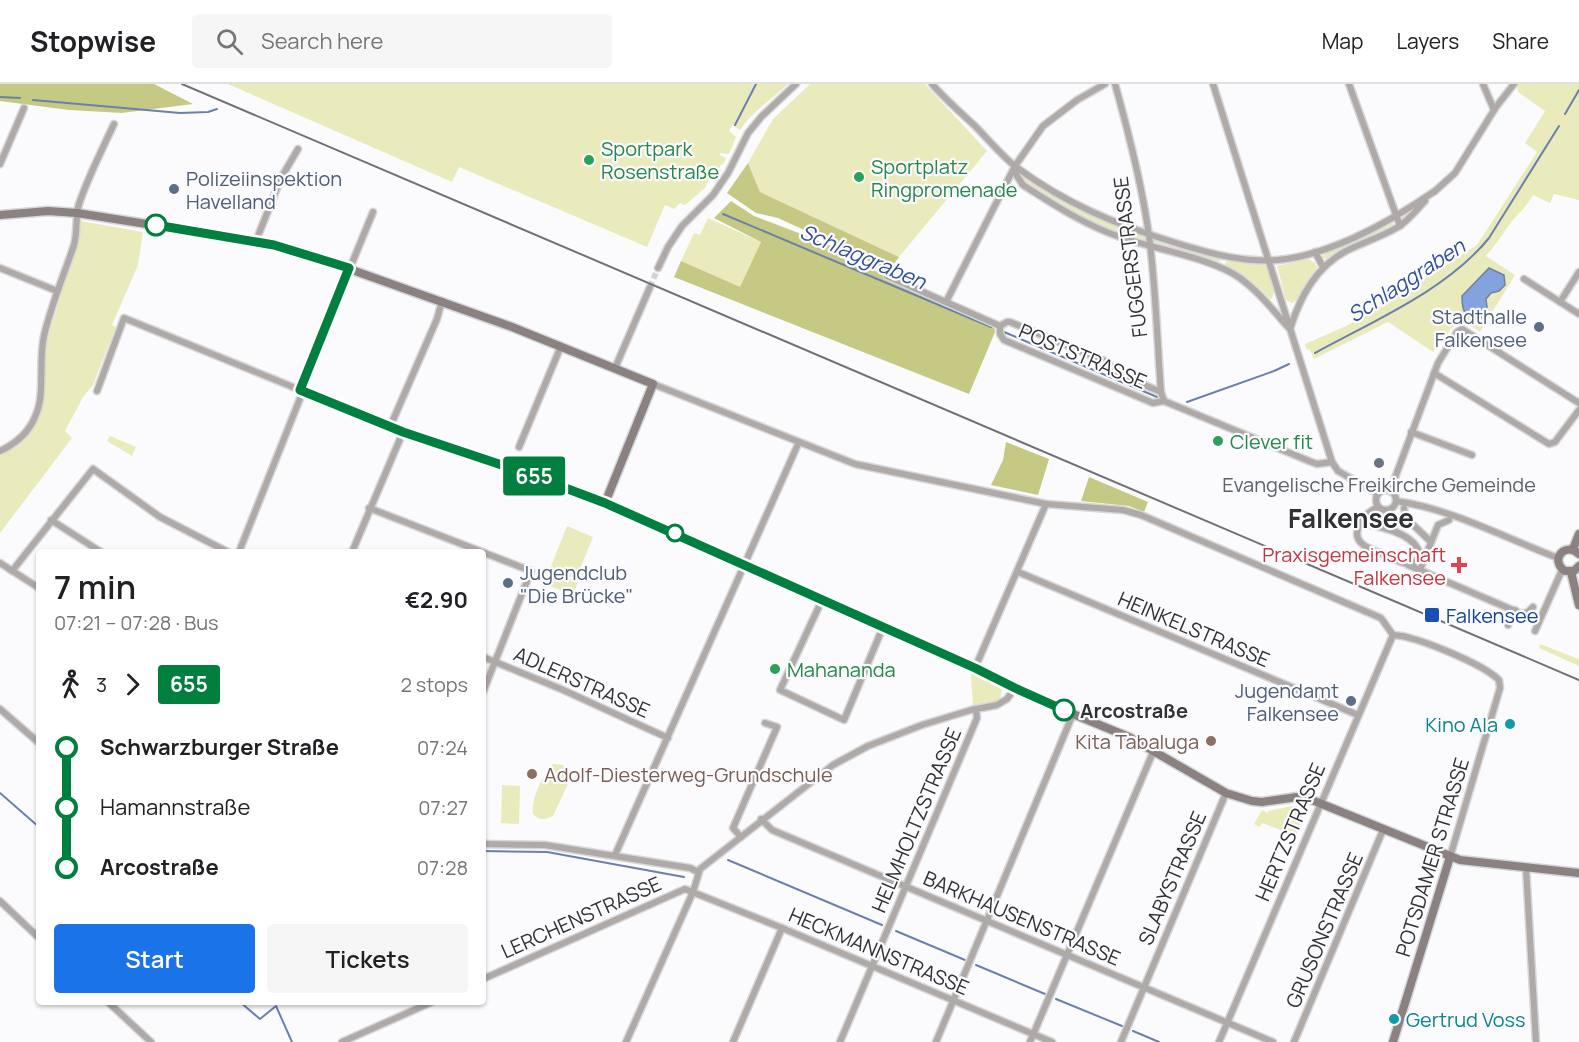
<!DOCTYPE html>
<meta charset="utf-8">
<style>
body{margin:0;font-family:Manrope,sans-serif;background:#f6f6f6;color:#202124;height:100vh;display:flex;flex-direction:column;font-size:22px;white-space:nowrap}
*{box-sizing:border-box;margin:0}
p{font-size:20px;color:#757577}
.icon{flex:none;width:33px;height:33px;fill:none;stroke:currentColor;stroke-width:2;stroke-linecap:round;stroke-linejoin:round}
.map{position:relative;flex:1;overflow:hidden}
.details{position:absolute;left:36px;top:465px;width:450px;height:456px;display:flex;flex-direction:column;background:#fff;border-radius:6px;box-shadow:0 2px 4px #0004}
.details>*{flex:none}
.badge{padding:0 12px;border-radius:4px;font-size:21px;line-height:39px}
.map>.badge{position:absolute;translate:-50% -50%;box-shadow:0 0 0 3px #fff}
.legs{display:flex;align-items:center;gap:9px;height:66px;padding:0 18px;font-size:20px}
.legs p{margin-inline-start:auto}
.headline{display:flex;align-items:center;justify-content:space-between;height:102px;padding:0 18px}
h1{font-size:33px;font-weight:600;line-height:45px}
.primary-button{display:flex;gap:12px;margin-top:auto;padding:12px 18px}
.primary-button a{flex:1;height:69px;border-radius:6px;background:#1a73e8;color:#fff;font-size:24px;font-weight:600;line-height:69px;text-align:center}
.primary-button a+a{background:#f6f6f6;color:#202124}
ul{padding:0 18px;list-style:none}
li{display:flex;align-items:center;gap:21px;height:60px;font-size:22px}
li i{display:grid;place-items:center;width:9px;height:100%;margin:0 8px;background:currentColor}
li i::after{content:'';width:15px;height:15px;margin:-8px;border:4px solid;border-radius:50%;background:#fff}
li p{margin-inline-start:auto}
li:first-child i{background:linear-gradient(#0000 50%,currentColor 0)}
li:last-child i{background:linear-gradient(currentColor 50%,#0000 0)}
header{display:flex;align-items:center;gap:36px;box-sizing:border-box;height:84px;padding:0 30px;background:#fff;border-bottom:2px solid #e0e0e0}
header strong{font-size:28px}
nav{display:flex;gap:33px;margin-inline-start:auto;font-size:21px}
.search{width:420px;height:54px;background:#f6f6f6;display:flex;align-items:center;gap:15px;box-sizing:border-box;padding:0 21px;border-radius:6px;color:#757577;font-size:22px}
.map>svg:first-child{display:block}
.green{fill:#e9ebbd;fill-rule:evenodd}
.forest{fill:#c6c983}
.water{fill:#86a2dc;stroke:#6c80aa;stroke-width:1.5}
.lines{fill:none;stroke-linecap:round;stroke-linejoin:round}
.stream{stroke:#6c80aa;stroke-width:2}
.street-tunnel{stroke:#d2d3d5;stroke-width:6;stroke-dasharray:6 3;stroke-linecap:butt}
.street-casing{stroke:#d6d7d9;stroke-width:9}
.secondary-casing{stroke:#d6d7d9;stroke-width:11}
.street{stroke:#afa9a8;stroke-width:6}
.secondary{stroke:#8a8180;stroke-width:8}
.rail{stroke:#707174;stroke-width:2}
.line-1-casing{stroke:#fff;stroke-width:14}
.line-1{stroke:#007f3e;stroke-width:9}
.leisure-dot{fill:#2e9e5b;stroke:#fbfbfd;stroke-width:2}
.service-dot{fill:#5c6f8a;stroke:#fbfbfd;stroke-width:2}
.stop-1-dot{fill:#fff;stroke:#007f3e;stroke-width:3}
.worship-dot{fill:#6b7280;stroke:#fbfbfd;stroke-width:2}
.health-dot{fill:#e0444e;stroke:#fbfbfd;stroke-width:2}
.transit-dot{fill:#1a4fb4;stroke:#fbfbfd;stroke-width:2}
.culture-dot{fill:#0f9aa8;stroke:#fbfbfd;stroke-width:2}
.education-dot{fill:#8d6e63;stroke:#fbfbfd;stroke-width:2}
.labels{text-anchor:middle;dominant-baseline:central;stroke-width:4.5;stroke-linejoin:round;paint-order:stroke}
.leisure-label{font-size:20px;fill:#27864d;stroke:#fbfbfd;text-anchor:start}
.service-label{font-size:20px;fill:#4e5e75;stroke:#fbfbfd;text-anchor:start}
.street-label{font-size:20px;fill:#303135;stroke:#fbfbfd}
.worship-label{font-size:20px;fill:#5b616d;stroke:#fbfbfd}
.health-label{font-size:20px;fill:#be3a42;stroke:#fbfbfd;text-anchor:end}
.transit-label{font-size:20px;fill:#164399;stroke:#fbfbfd;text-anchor:start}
.stop-label{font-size:20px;font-weight:bold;fill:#303135;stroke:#fbfbfd;text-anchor:start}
.culture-label{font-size:20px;fill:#0d838f;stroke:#fbfbfd;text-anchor:end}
.education-label{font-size:20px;fill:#785e54;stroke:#fbfbfd;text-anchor:end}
.water-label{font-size:21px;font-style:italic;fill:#325097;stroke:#fbfbfd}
.district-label{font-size:26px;font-weight:bold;fill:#303135;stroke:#fbfbfd}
</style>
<header>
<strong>Stopwise</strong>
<div class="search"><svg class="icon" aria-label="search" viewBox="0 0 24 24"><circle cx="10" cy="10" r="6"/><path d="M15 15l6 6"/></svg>Search here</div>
<nav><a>Map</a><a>Layers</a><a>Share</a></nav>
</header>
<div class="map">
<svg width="1579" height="958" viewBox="0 0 1579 958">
<rect width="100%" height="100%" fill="#fbfbfd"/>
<g class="green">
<path d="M 228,0 L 788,0 C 772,15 752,28 740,46 L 732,41 L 729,47 L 736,53 L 729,70 L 720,69 L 720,71 L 726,74 L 723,80 L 721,80 L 719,85 L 721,86 L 714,98 L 710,93 L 705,104 L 685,121 L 680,119 L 674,125 L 665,121 L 647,163 L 459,83 L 452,98 Z"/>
<path d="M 810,0 L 925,0 L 987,67 L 899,173 L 760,108 L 748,79 L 773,35 Z"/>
<path d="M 1517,0 L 1579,0 L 1579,116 L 1554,110 L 1550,119 L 1533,111 C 1527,122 1520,128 1512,137 C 1503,149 1496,161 1486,172 L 1515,191 L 1480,248 L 1459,235 L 1433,268 L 1388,238 L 1314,275 L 1310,266 L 1306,265 L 1305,260 L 1344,243 L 1388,219 L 1477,161 L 1537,68 L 1525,59 L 1545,27 L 1518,8 ZM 1489,184 L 1491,209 L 1485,215 L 1462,212 Z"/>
<path d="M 1022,90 L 1087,129 L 1145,154 L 1146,157 L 1145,159 C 1116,149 1037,118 1021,93 Z"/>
<path d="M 708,134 L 761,158 L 740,204 L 681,177 L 694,149 L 700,151 Z"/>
<path d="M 81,137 L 143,148 L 138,181 L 112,241 L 116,243 L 93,301 L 83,313 L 65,347 L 72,354 L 0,449 L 0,371 L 22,358 L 33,343 L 41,326 L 45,263 L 79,152 Z"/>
<path d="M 1393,137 L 1393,141 L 1326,175 L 1322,173 C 1333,161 1376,145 1393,137 Z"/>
<path d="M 1154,157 L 1220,174 L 1221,176 L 1217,179 L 1153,162 L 1152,159 Z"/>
<path d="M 1308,175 L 1314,178 L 1317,183 L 1303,204 L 1299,215 L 1292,219 L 1286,216 L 1277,182 Z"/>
<path d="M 1230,176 L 1266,179 L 1274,207 L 1272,215 L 1270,215 L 1249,195 L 1227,182 L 1225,179 Z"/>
<path d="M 110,352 L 136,363 L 132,372 L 107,357 Z"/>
<path d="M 567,442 L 593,453 L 576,495 L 550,485 Z"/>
<path d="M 550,487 L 578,498 L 573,511 L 544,500 Z"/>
<path d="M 1540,560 L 1579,575 L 1579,582 L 1539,564 Z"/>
<path d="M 971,589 L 1002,605 L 1000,616 L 973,623 Z"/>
<path d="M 553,680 L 563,681 L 570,689 L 569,698 L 553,732 C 544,736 540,737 533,730 C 531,714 542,692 553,680 Z"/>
<path d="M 502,701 L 520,702 L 519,740 L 501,739 Z"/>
<path d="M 1293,722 L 1303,732 L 1296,752 L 1262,739 L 1260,743 L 1254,740 L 1262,726 L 1268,729 L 1268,727 Z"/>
</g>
<g class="forest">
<path d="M 0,0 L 154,0 L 193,20 L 122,29 L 69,26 L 0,17 Z"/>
<path d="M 748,79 L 760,108 L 899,173 L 887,189 L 857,170 L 778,134 L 756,129 L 727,109 Z"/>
<path d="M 731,117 L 754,132 L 827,160 L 888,194 L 994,241 L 995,248 L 969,310 L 674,193 L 681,177 L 740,203 L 761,158 L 714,134 Z"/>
<path d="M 1006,358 L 1049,375 L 1038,411 L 991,401 L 1003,376 Z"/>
<path d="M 1089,393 L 1148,418 L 1144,428 L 1129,422 L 1081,417 Z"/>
</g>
<path class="water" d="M 1489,184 L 1504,191 L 1505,201 L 1499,207 L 1491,209 L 1486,215 L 1487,223 L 1479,237 C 1464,230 1462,229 1462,212 Z"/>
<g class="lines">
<g class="stream">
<path d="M 0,13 L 20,14"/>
<path d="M 33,16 L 180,29 L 208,28 L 217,25"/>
<path d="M 1565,30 L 1579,6"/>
<path d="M 735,41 L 756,0"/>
<path d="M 723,130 L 991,243"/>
<path d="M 1004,248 L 1157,313"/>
<path d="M 1315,269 C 1373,237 1447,206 1489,154 L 1559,42"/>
<path d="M 1187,318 L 1274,287 L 1289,280"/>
<path d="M 0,709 L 39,743"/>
<path d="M 483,767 L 547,768 L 684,793"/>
<path d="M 728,776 L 882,841"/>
<path d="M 896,847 L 965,876"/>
<path d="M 976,881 L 1045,910"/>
<path d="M 1056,915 L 1122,942"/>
<path d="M 240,918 L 260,935 L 276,922 L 292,958"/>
<path d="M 1133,947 L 1159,958"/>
</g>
<path class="street-tunnel" d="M 650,203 L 658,184"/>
<defs>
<g id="street">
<path d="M 932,0 C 945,15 960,28 974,41 C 988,55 1001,71 1016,83 C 1066,120 1117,141 1176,159 C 1208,169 1244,179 1278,176 C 1332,171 1391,137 1435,107"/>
<path d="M 1115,0 C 1129,50 1142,100 1149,152 C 1156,204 1157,256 1161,308 L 1164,317"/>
<path d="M 1213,0 L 1332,378 L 1338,387 L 1378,410"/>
<path d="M 1349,0 L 1400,142"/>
<path d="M 1483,0 L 1494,26"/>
<path d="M 0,80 L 24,24"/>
<path d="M 1015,82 L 1017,92 L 1023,101 C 1054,121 1085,141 1120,153 C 1154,165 1212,174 1240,194 C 1259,208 1273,226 1288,243"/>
<path d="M 1434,108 L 1455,89 L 1496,23 L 1514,0"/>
<path d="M 256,157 L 281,94 L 298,65"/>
<path d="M 1315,168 L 1323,183"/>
<path d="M 0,184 L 57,207"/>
<path d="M 658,184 L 668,163 L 682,142 L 713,111 L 728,89 L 748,49 L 762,32 L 796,0"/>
<path d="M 887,192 L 1000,242"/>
<path d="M 1524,195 L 1579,230"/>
<path d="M 946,218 L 1015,82 L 1043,42 L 1077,16 L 1105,0"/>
<path d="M 1560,218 L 1579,188"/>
<path d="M 1000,242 L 1000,250 L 1004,256 L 1153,319 L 1164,317 L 1309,377 L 1317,380 L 1332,378"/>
<path d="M 1000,242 L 1007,238 L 1010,238 L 1105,277 L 1121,291 L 1161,308"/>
<path d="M 1290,245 C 1300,213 1316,182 1348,166 C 1365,158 1383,152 1398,143 C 1408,137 1417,125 1425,117"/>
<path d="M 615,284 L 650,203"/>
<path d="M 1434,289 L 1549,360 L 1555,358 L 1579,326"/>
<path d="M 653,300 L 855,380 L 1046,420 L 1123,426 L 1141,431 L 1381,534 L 1393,551"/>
<path d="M 300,306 L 373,128"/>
<path d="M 97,307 L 124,234 L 403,348 L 513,385 L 605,419"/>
<path d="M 390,343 L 437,235 L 442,217"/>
<path d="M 1411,348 L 1472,371"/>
<path d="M 519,363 L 561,262"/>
<path d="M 0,367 C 15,360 28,350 35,333 C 46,310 38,279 44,252 C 51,221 64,191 74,161 C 78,147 75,133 79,120 C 88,93 102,66 114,40"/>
<circle cx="1386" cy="416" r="10"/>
<path d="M 1390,407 L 1438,279 L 1457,248 L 1462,245 L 1579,319"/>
<path d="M 1396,417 C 1452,425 1505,454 1558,474"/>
<path d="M 369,424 L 531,487 L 483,608"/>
<path d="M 1404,424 L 1406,434 L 1431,458"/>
<path d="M 1385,426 L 1395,447"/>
<path d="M 51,436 L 101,468"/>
<path d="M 1360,439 C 1379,442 1417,449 1420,472 C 1417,476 1415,480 1409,480 C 1402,480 1393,474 1387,472 C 1374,466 1350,461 1359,442 C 1364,432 1368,428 1378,423"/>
<path d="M 239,468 L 303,307"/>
<path d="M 352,468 L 403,348"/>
<path d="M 0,479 L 39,504"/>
<path d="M 1408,481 L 1522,530 L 1528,528 L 1533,523"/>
<path d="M 1420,486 L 1438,441 L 1449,436"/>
<path d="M 12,487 L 93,385 L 160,433 L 228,468"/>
<path d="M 1018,488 L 1358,631"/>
<path d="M 822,516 L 780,606 L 844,636 L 883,543"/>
<path d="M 1513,531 L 1521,534"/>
<path d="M 1508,541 L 1515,526"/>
<path d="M 1535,547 L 1562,486"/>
<path d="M 1393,551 C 1416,552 1483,580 1499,596 L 1500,604 L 1450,773"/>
<path d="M 483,573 L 561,605 L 668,654"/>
<path d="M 975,584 L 1046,420"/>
<path d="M 0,625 L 39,659"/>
<path d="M 761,735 L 772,746 L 1273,958"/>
<path d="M 741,753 L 733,744 L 777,643 L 765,639"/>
<path d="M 483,760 L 545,761 L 690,784 L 698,788"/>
<path d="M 615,771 L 799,358"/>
<path d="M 1526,784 L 1536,958"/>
<path d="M 0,817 L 39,854"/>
<path d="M 483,895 L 685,805 L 782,844 L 1052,958"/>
<path d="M 108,918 L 151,958"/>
<path d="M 342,958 L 432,918"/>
<path d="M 626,958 L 693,808 L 700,785 L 833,681 L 868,662 L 922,641 L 971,626 L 997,621 L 1007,615 L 1015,604"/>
<path d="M 733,958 L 782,844"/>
<path d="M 840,958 L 977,634 L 976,626"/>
<path d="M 936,958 L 1073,630"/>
<path d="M 1030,958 L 1154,666"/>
<path d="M 1121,958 L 1226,709"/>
<path d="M 1219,958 L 1393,551"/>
<path d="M 1294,958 L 1383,746"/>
</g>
<g id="secondary">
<path d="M 0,131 L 48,127 L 77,129 L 229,153 L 296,166 L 512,243 L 653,300 L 605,419 L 969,581 L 1051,621 L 1129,653 L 1226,709 L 1252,717 L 1262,718 L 1297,713 L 1307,714 L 1460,776 L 1579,789"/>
<path d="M 1573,465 L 1579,450"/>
<path d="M 1579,470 C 1565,457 1549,476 1565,487 L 1574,487 L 1579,482"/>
<path d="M 1571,488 L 1579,521"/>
<path d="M 1393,958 L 1450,773"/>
</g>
</defs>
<use href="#street" class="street-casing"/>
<use href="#secondary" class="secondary-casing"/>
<use href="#street" class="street"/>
<use href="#secondary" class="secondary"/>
<path class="rail" d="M 182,0 L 1579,596"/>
</g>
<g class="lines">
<defs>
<path id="line-1" d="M 156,141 L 274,161 L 349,184 L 300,306 L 403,348 L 523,388 L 605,419 L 975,584 L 1015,604 L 1064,626"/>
</defs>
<use href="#line-1" class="line-1-casing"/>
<use href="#line-1" class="line-1"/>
</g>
<g class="leisure-dot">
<circle cx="589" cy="76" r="6"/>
<circle cx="859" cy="93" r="6"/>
<circle cx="1218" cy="357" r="6"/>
<circle cx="775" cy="585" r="6"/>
</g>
<g class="service-dot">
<circle cx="174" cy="105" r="6"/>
<circle cx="1539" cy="243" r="6"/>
<circle cx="508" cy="499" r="6"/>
<circle cx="1351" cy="617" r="6"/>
</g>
<g class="stop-1-dot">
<circle cx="156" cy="141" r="10"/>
<circle cx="675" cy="449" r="8"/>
<circle cx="1064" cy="626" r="10"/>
</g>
<circle class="worship-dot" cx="1379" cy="379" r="6"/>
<path class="health-dot" d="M1456 472h6v6h6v6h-6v6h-6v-6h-6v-6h6z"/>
<rect class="transit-dot" x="1424" y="523" width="16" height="16" rx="3"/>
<g class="culture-dot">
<circle cx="1510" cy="640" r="6"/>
<circle cx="1394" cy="935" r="6"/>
</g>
<g class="education-dot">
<circle cx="1211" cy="657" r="6"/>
<circle cx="532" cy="690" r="6"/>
</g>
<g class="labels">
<g class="leisure-label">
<text x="601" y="64">Sportpark<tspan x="601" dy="23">Rosenstraße</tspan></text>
<text x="871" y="82">Sportplatz<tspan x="871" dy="23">Ringpromenade</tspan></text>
<text x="1230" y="357">Clever fit</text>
<text x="787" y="585">Mahananda</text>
</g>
<g class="service-label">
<text x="186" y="94">Polizeiinspektion<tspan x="186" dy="23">Havelland</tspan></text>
<text x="1527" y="232" text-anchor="end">Stadthalle<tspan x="1527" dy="23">Falkensee</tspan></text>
<text x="520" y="488">Jugendclub<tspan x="520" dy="23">"Die Brücke"</tspan></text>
<text x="1339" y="606" text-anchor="end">Jugendamt<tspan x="1339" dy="23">Falkensee</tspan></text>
</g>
<g class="street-label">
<text transform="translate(1130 173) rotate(-97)">FUGGERSTRASSE</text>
<text transform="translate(1083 272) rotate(23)">POSTSTRASSE</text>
<text transform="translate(1194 545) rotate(23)">HEINKELSTRASSE</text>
<text transform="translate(582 598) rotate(24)">ADLERSTRASSE</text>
<text transform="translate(916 736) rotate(-67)">HELMHOLTZSTRASSE</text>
<text transform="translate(1290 748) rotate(-67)">HERTZSTRASSE</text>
<text transform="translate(1432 773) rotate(-73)">POTSDAMER STRASSE</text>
<text transform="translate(1172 794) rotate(-67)">SLABYSTRASSE</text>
<text transform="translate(581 833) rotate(-24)">LERCHENSTRASSE</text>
<text transform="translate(1022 834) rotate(23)">BARKHAUSENSTRASSE</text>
<text transform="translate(1324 846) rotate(-67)">GRUSONSTRASSE</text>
<text transform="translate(879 867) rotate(23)">HECKMANNSTRASSE</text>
</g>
<g class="worship-label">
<text x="1379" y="400">Evangelische Freikirche Gemeinde</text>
</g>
<g class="health-label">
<text x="1446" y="470">Praxisgemeinschaft<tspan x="1446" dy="23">Falkensee</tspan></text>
</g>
<g class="transit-label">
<text x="1446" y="531">Falkensee</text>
</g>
<g class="stop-label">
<text x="1080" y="626">Arcostraße</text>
</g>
<g class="culture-label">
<text x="1498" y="640">Kino Ala</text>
<text x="1406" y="935" text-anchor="start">Gertrud Voss</text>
</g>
<g class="education-label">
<text x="1199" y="657">Kita Tabaluga</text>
<text x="544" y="690" text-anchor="start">Adolf-Diesterweg-Grundschule</text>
</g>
<g class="water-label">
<text transform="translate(863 172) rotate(23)">Schlaggraben</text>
<text transform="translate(1406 196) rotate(-33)">Schlaggraben</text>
</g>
<g class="district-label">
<text x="1351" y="434">Falkensee</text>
</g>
</g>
</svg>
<b class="badge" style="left:534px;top:392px;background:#007f3e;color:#fff">655</b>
<section class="details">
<div class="headline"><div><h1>7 min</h1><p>07:21 – 07:28 · Bus</p></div><b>€2.90</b></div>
<div class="legs"><svg class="icon" aria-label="walk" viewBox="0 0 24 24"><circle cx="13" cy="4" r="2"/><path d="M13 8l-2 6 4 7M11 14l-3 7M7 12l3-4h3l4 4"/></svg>3<svg class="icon" aria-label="forward" viewBox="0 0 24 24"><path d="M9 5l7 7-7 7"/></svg><b class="badge" style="background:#007f3e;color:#fff">655</b><p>2 stops</p></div>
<ul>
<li><i style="color:#007f3e"></i><b>Schwarzburger Straße</b><p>07:24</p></li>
<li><i style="color:#007f3e"></i><span>Hamannstraße</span><p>07:27</p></li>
<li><i style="color:#007f3e"></i><b>Arcostraße</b><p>07:28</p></li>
</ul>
<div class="primary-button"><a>Start</a><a>Tickets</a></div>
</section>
</div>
